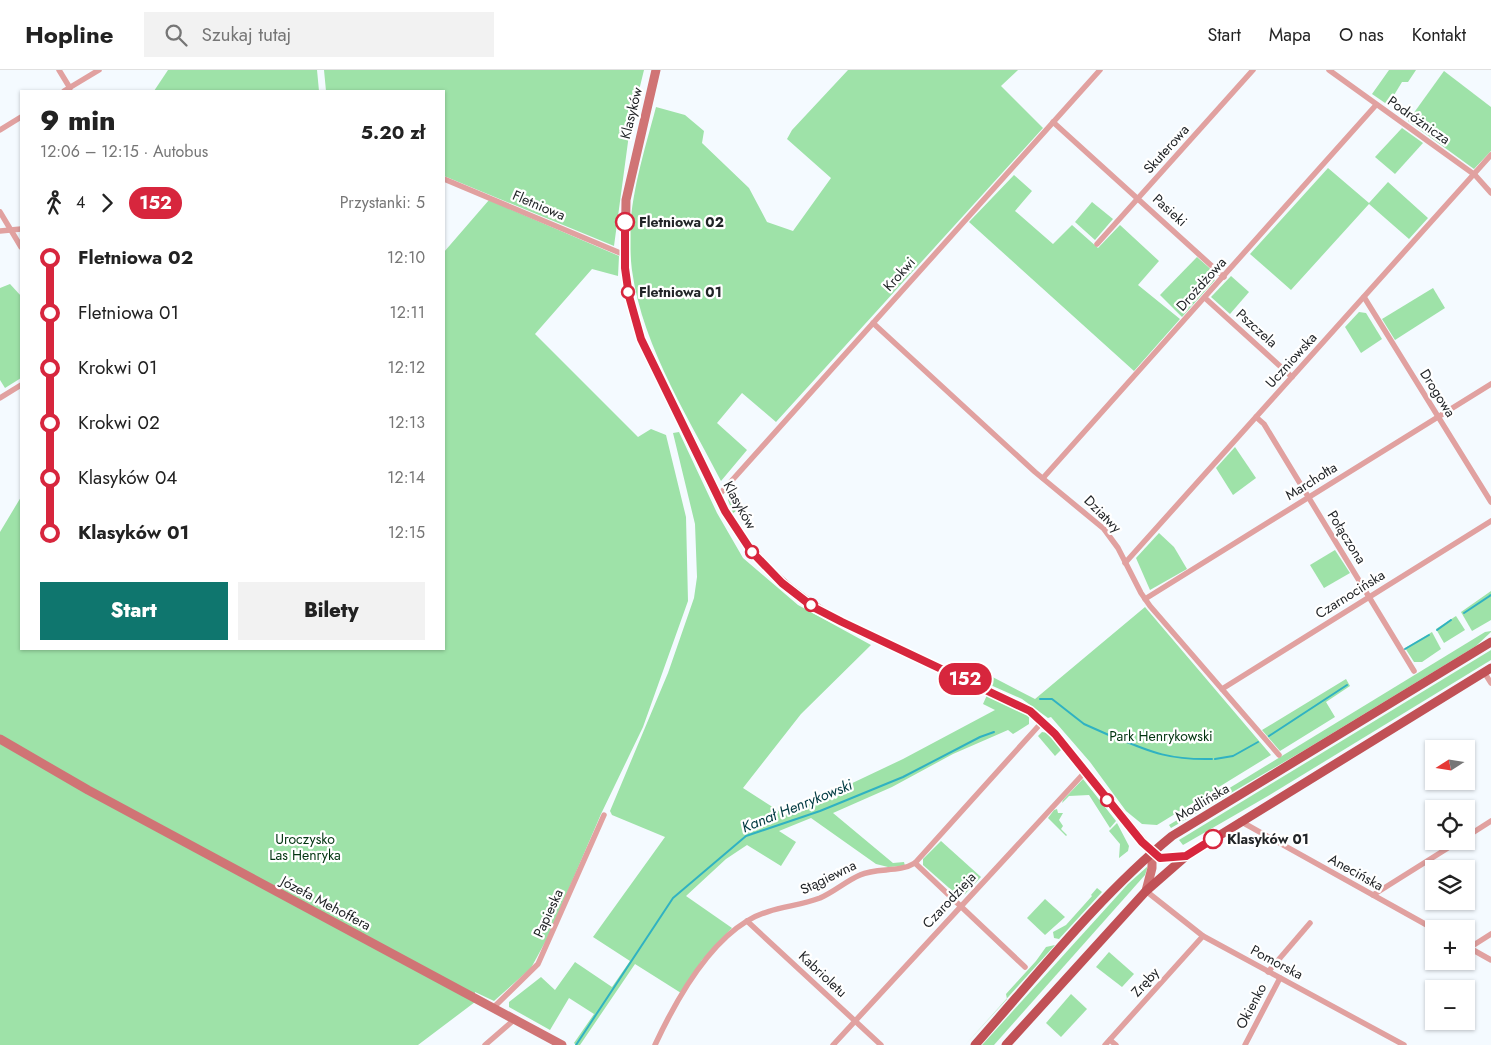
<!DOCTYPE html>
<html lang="pl">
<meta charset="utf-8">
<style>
body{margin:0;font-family:Jost,sans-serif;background:#f2f2f2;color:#222;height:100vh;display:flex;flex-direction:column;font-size:19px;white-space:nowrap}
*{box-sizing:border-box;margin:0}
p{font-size:16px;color:#767676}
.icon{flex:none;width:28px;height:28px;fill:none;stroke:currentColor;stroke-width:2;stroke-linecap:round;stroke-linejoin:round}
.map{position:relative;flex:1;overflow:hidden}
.side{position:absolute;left:20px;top:20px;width:425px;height:560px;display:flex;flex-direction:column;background:#fff;border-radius:0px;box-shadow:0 1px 4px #0004}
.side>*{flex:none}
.badge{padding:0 10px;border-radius:16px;font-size:18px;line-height:32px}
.needle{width:32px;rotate:258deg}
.tools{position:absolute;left:1425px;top:670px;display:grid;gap:10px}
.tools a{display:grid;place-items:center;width:50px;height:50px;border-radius:0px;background:#fff;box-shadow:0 1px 4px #0004;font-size:25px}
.map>.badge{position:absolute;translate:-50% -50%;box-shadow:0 0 0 2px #fff}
.legs{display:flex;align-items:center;gap:8px;height:55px;padding:0 20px;font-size:16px}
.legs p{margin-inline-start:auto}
.summary{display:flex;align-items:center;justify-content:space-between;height:85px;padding:0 20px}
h1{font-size:28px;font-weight:800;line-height:38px}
.action{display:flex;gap:10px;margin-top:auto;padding:10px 20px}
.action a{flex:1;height:58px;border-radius:0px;background:#0f766e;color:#fff;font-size:20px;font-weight:800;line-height:58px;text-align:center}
.action a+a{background:#f2f2f2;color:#222}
ul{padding:0 20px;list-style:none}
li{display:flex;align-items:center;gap:18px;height:55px;font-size:19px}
li i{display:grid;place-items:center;width:8px;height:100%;margin:0 6px;background:currentColor}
li i::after{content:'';width:12px;height:12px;margin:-6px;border:4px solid;border-radius:50%;background:#fff}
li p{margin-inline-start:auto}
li:first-child i{background:linear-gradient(#0000 50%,currentColor 0)}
li:last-child i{background:linear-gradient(currentColor 50%,#0000 0)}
header{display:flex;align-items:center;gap:30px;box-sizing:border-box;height:70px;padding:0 25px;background:#fff;border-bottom:1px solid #e0e0e0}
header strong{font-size:24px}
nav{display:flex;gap:28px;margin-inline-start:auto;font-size:18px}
.search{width:350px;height:45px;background:#f2f2f2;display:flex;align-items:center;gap:12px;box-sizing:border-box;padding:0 18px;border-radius:0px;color:#767676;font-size:19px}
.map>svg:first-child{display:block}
.green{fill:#9ee2a8}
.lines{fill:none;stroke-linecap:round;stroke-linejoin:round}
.stream{stroke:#30b2c2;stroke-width:2}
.street{stroke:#e1a1a0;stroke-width:5.5}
.secondary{stroke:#d07475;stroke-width:9}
.primary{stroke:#c15156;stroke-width:9}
.line-1-casing{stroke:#fff;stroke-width:11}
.line-1{stroke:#d7263d;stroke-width:8}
.stop-1-dot{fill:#fff;stroke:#d7263d;stroke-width:2.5}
.labels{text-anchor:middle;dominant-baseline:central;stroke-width:4.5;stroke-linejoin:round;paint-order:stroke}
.street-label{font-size:14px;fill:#222528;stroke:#fff}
.stop-label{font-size:14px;font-weight:bold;fill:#222528;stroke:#fff;text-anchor:start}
.park-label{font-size:14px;fill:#00340f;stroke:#fff}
.water-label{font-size:15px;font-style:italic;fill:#003a41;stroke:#fff}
</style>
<header>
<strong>Hopline</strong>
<div class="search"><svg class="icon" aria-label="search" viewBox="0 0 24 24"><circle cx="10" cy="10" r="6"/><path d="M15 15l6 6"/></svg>Szukaj tutaj</div>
<nav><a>Start</a><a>Mapa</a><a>O nas</a><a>Kontakt</a></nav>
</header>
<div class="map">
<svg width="1491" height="975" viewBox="0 0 1491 975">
<rect width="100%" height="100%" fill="#f4faff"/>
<g class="green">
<path d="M 168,0 L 317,0 L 319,21 L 154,21 Z"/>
<path d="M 324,0 L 644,0 L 630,57 L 614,176 L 444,106 L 444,21 L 326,21 Z"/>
<path d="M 848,0 L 1018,0 L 1001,16 L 1043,58 L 776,352 L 742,323 L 717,353 L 747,380 L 721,411 C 684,339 634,263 630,179 C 628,131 644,83 656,37 L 685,45 L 704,61 L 702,73 L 749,118 L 767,152 L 793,161 L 831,108 L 787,69 L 792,60 Z"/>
<path d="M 1389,0 L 1416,0 L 1408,12 L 1402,12 L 1388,35 L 1372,24 Z"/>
<path d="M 1444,1 L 1491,37 L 1491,81 L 1474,99 L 1408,51 Z"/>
<path d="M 1402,58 L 1423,73 L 1395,104 L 1375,87 Z"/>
<path d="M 1328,98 L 1369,133 L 1388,112 L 1428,148 L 1409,169 L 1369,134 L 1291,220 L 1250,184 Z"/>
<path d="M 1014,105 L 1032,121 L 1015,141 L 1053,174 L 1072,155 L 1098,178 L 1120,155 L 1159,191 L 1138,215 L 1180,249 L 1134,301 L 969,152 Z"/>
<path d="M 489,130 L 619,186 L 618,206 L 592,199 L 535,264 L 638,367 L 651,359 L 666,365 L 686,447 L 688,531 L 643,657 L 601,744 L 549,865 L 531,898 L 494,931 L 475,922 L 475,932 L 418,975 L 0,975 L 0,462 L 21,427 L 21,579 L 444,579 L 444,182 Z"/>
<path d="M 1092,132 L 1113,149 L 1095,170 L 1075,152 Z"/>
<path d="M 1197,187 L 1214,202 L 1215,210 L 1182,247 L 1160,225 Z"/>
<path d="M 1231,206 L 1249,222 L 1230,244 L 1211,227 Z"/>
<path d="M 10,214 L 21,226 L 21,308 L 5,318 L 0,310 L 0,218 Z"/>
<path d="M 1433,218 L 1445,238 L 1395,270 L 1382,249 Z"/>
<path d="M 1359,242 L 1366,243 L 1382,269 L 1361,283 L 1345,257 Z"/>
<path d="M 679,362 L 717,443 L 743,488 L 798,535 L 871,575 L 801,644 L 743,718 L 785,745 L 903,689 L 995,640 L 983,634 L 987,625 L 1025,643 L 1029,647 L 1029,654 L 1013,664 L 1008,660 L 953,684 L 892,717 L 833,743 L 893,793 L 904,792 L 905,796 L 888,797 L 876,794 L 811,748 L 779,761 L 796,772 L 781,796 L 747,775 L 726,789 L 686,826 L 732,858 L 702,890 L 681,923 L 635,894 L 580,975 L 576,975 L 574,973 L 594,944 L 569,928 L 550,960 L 509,937 L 509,932 L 541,907 L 555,920 L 575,892 L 612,917 L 630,891 L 593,867 L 665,767 L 612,745 L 610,741 L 668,603 L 694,528 L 697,507 L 695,454 L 673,363 Z"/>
<path d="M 1235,377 L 1256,408 L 1233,425 L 1216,398 Z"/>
<path d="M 733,421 L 743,437 L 733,443 L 728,430 Z"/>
<path d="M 1159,463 L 1174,477 L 1187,499 L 1150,520 L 1136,488 Z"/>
<path d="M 1335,480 L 1350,503 L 1324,518 L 1310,495 Z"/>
<path d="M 1491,521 L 1491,550 L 1472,561 L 1461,542 Z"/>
<path d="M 1145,537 L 1271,685 L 1157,755 L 1142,754 L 1126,741 L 1090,692 L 1051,647 L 1048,648 L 1022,629 L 977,609 L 981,601 L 1035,629 Z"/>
<path d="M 1456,546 L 1465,560 L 1444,573 L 1436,559 Z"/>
<path d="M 1491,561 L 1491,562 L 1476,576 L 1303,681 L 1171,758 L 1169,755 L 1485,562 Z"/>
<path d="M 1432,562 L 1441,579 L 1422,592 L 1414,592 L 1405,578 Z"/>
<path d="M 1491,580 L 1491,590 L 1268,726 L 1183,775 L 1179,770 Z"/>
<path d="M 1346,609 L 1350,616 L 1326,632 L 1335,647 L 1280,681 L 1262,660 Z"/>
<path d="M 1042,662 L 1048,663 L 1062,679 L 1055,686 L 1038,666 Z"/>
<path d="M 1083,709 L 1116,751 L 1110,758 L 1089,725 L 1069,726 L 1062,733 L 1063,730 Z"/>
<path d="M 1057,739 L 1058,743 L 1063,743 L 1059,750 L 1063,756 L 1061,759 L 1067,765 L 1066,766 L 1048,748 L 1054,740 Z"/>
<path d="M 1117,753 L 1129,776 L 1128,781 L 1119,788 L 1120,774 L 1109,761 Z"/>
<path d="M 941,771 L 981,807 L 965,824 L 957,825 L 923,795 L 923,789 Z"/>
<path d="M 1148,796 L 1145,805 L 994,975 L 982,975 L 1128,814 Z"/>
<path d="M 1097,818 L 1102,822 L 1059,869 L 1054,868 L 1053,862 L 1066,855 L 1092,826 L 1091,825 Z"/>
<path d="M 1045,829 L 1065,847 L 1045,865 L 1027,848 Z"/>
<path d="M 1055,875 L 965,975 L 1007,929 L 1006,924 L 1036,891 L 1046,877 Z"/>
<path d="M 1109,882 L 1134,904 L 1122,917 L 1096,897 Z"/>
<path d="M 1071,924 L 1087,939 L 1061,967 L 1046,953 Z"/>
</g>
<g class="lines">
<g class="stream">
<path d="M 1464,543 L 1491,525"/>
<path d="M 1437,560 L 1451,550"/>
<path d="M 1405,579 L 1429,565"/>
<path d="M 1040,629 L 1052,629 L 1084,654 L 1111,666"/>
<path d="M 1269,666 L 1347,615"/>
<path d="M 1115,667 C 1152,683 1171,690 1212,689"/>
<path d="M 1215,689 L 1233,686 L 1258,672"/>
<path d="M 576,975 L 673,828 L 746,766 L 820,741 L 903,707 L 980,667 L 994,662"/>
</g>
<g class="street">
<path d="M 59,0 L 70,18"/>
<path d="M 1329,0 L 1475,105 L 1491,123"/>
<path d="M 64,21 L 99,0"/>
<path d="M 1053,52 L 1224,207"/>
<path d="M 0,60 L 21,47"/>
<path d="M 444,109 L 625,185"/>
<path d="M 0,142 L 21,177"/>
<path d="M 0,161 L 21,159"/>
<path d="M 1097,174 L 1253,0"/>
<path d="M 1364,227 L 1491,432"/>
<path d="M 1205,228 L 1292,307"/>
<path d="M 873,253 L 1035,402 L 1104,459 L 1118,478 L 1141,523 L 1150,536 L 1279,685"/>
<path d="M 0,328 L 21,315"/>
<path d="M 1256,347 L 1264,354 L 1414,601"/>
<path d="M 1043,408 L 1376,35"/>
<path d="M 718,426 L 1100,0"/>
<path d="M 1125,493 L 1491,85"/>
<path d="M 1145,529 L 1491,314"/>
<path d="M 1484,602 L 1491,613"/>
<path d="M 1222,619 L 1491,451"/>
<path d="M 1240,751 L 1434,859"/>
<path d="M 1466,767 L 1491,751"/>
<path d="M 915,793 L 1025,897"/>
<path d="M 1146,821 L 1203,866 L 1404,975"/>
<path d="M 1373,825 L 1459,771"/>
<path d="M 747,851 L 881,975"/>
<path d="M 1466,876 L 1491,890"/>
<path d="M 1469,878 L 1491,864"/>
<path d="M 1268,902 L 1310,853"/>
<path d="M 494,937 L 538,894 L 604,745"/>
<path d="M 1110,970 L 1116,975"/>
<path d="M 485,975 L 515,949"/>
<path d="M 655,975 C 675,932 706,876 747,851 C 769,837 797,837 820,828 C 834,822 846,811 860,805 C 877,797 899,803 915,793 L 1043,651"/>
<path d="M 833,975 L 1085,702"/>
<path d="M 1105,975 L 1203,866"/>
<path d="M 1245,975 L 1280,908"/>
</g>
<g class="secondary">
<path d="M 656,0 L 626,130 L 625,199 L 629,226 L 641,269 L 725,441 C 756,493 788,523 841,552 L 1030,641 L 1055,664 L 1152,783 L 1160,788 L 1186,786"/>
<path d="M 0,669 L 88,720 L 562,975"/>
<path d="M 1146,821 L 1152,798 L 1152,783"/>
</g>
<g class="primary">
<path d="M 975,975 C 1037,905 1100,825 1172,766 L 1491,572"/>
<path d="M 1006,975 L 1146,821 L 1186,786 L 1491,598"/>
</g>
</g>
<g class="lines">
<defs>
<path id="line-1" d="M 625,152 L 625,198 L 629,226 L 641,269 L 725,441 L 752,482 L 782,513 L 813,537 L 842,552 L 1030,641 L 1055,664 L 1142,772 L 1160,788 L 1186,786 L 1213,769"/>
</defs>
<use href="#line-1" class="line-1-casing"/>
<use href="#line-1" class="line-1"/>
</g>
<g class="stop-1-dot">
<circle cx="625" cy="152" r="9"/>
<circle cx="628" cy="222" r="6"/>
<circle cx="752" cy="482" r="6"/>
<circle cx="811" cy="535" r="6"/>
<circle cx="1107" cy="730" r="6"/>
<circle cx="1213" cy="769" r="9"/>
</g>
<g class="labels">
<g class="street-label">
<text transform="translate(631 43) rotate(-76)">Klasyków</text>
<text transform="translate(1419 50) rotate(35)">Podróżnicza</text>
<text transform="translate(1166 79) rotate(-48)">Skuterowa</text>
<text transform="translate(539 135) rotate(23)">Fletniowa</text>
<text transform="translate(1170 140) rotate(42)">Pasieki</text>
<text transform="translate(899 204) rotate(-48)">Krokwi</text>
<text transform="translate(1201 214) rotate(-48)">Drożdżowa</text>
<text transform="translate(1257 258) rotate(42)">Pszczela</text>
<text transform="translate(1291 290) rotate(-48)">Uczniowska</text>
<text transform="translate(1438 323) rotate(58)">Drogowa</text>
<text transform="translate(1311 411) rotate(-32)">Marchołta</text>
<text transform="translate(740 435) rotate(61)">Klasyków</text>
<text transform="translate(1103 444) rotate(45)">Dziatwy</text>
<text transform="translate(1347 467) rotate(58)">Połączona</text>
<text transform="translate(1350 524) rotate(-32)">Czarnocińska</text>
<text transform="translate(1202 732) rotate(-31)">Modlińska</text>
<text transform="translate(1356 802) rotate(29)">Anecińska</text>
<text transform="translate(828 807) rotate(-26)">Stągiewna</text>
<text transform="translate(949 830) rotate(-47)">Czarodzieja</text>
<text transform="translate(326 833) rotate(28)">Józefa Mehoffera</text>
<text transform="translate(548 843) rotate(-65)">Papieska</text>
<text transform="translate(1277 892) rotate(28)">Pomorska</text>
<text transform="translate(823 904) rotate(43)">Kabrioletu</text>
<text transform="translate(1145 912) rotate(-48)">Zręby</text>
<text transform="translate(1251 936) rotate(-62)">Okienko</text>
</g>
<g class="stop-label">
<text x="639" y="152">Fletniowa 02</text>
<text x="639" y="222">Fletniowa 01</text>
<text x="1227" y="769">Klasyków 01</text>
</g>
<g class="park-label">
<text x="1161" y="666">Park Henrykowski</text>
<text x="305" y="769">Uroczysko<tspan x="305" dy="16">Las Henryka</tspan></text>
</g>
<g class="water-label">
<text transform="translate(797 736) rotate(-22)">Kanał Henrykowski</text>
</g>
</g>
</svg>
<div class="tools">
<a><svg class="needle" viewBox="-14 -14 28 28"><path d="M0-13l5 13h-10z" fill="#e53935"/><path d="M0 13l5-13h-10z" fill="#767676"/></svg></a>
<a><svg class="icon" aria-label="locate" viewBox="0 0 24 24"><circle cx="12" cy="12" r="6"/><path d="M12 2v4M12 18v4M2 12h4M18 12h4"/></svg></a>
<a><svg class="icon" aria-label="layers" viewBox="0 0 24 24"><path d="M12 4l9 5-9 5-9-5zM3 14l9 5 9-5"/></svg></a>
<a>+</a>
<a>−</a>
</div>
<b class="badge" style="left:965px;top:609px;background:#d7263d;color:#fff">152</b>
<section class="side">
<div class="summary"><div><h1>9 min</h1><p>12:06 – 12:15 · Autobus</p></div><b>5.20 zł</b></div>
<div class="legs"><svg class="icon" aria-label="walk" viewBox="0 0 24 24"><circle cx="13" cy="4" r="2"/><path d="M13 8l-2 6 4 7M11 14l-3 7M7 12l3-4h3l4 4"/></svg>4<svg class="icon" aria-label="forward" viewBox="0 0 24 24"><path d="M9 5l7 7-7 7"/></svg><b class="badge" style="background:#d7263d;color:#fff">152</b><p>Przystanki: 5</p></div>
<ul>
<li><i style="color:#d7263d"></i><b>Fletniowa 02</b><p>12:10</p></li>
<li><i style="color:#d7263d"></i><span>Fletniowa 01</span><p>12:11</p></li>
<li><i style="color:#d7263d"></i><span>Krokwi 01</span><p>12:12</p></li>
<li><i style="color:#d7263d"></i><span>Krokwi 02</span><p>12:13</p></li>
<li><i style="color:#d7263d"></i><span>Klasyków 04</span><p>12:14</p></li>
<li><i style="color:#d7263d"></i><b>Klasyków 01</b><p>12:15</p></li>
</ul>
<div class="action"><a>Start</a><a>Bilety</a></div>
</section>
</div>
